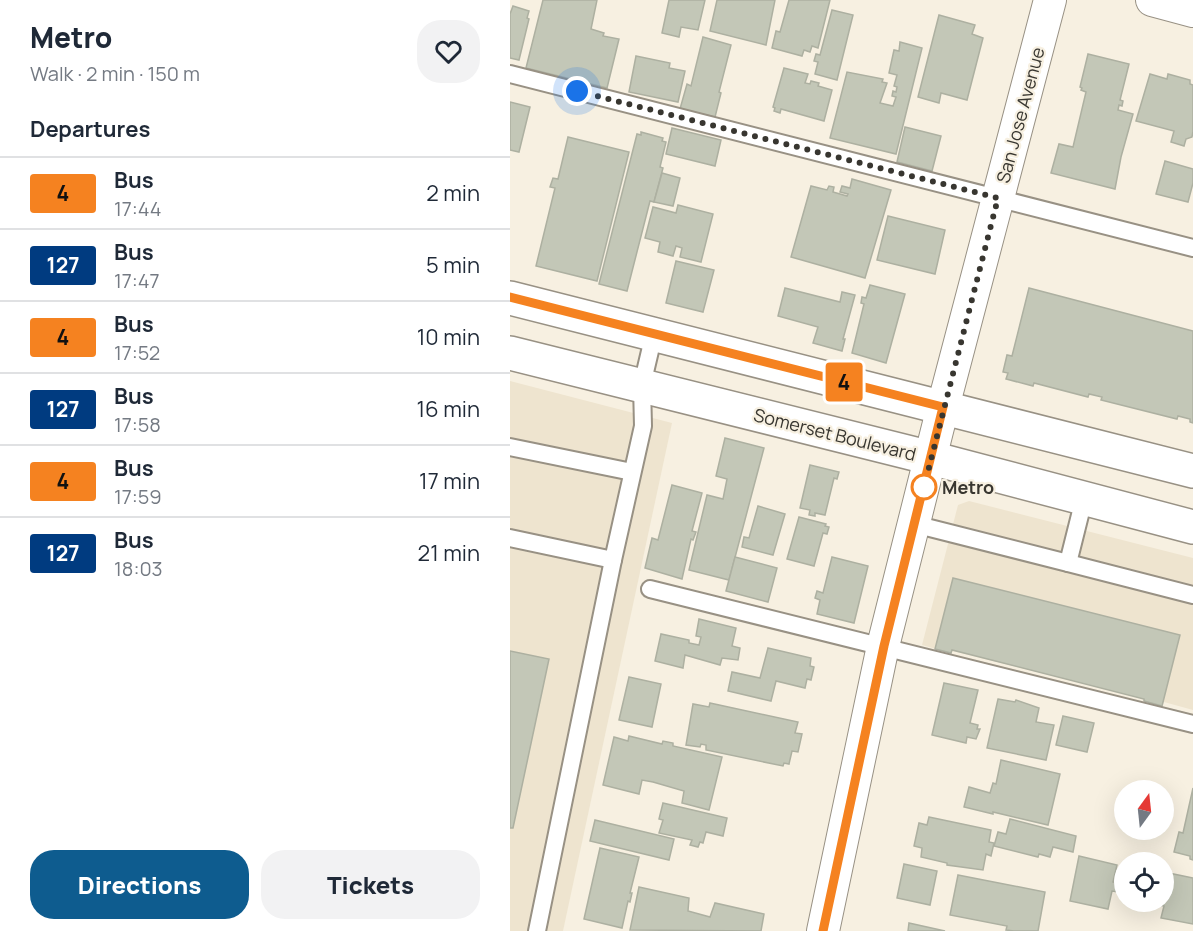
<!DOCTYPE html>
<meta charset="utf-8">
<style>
body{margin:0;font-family:Manrope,sans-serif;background:#f2f2f3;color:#1f2937;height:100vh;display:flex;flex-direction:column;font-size:22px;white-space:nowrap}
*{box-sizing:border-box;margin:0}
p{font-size:20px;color:#747a83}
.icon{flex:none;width:33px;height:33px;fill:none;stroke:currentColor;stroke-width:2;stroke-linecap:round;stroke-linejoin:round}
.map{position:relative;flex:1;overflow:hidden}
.sheet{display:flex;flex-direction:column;background:#fff;width:510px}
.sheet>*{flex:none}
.badge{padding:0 12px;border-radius:4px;font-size:21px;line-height:39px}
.needle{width:39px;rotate:15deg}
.controls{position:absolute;left:604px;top:780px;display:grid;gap:12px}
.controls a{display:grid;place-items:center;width:60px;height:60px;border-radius:50%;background:#fff;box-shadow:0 6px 24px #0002;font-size:30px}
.you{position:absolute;width:30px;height:30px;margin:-15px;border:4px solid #fff;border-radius:50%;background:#1a73e8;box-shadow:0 0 0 9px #1a73e833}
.map>.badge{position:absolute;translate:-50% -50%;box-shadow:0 0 0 3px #fff}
h2{padding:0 30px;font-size:22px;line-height:54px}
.round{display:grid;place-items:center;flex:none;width:63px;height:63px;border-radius:24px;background:#f2f2f3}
.headline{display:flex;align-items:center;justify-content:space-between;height:102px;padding:0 30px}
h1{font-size:28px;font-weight:800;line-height:45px}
.cta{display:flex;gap:12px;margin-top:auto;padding:12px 30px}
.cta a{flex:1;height:69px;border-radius:24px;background:#0e5c8f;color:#fff;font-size:24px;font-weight:800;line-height:69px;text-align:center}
.cta a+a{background:#f2f2f3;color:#1f2937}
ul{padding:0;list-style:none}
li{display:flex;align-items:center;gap:18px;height:72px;padding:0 30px;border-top:2px solid #e0e1e3}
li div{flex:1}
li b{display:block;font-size:22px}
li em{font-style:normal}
li .badge{min-width:66px;font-weight:700;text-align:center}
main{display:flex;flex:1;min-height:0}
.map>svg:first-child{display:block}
.built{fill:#eee4cf}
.building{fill:#c3c7b7;stroke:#adb0a1;stroke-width:1.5}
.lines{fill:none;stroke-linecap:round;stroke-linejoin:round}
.service-casing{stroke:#989184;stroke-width:20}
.minor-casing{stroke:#989184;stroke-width:34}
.secondary-casing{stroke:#989184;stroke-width:36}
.service{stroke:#fff;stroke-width:16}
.minor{stroke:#fff;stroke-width:32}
.secondary{stroke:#fff;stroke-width:33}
.line-casing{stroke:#fff;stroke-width:14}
.line{stroke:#f58220;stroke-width:9}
.walk{stroke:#383630;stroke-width:6;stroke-dasharray:0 10.8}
.stop-dot{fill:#fff;stroke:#f58220;stroke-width:3}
.labels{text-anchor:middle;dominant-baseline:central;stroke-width:4.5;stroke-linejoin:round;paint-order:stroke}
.street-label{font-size:18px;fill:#383630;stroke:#f7f0e1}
.stop-label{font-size:18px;font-weight:bold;fill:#383630;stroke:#f7f0e1;text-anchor:start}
</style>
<main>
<section class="sheet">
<div class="headline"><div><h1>Metro</h1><p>Walk · 2 min · 150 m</p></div><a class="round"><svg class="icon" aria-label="heart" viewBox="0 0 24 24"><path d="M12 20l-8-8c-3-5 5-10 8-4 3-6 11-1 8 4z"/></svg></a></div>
<h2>Departures</h2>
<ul>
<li><span class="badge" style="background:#f58220;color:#111">4</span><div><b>Bus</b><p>17:44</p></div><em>2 min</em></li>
<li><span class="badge" style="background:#003b80;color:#fff">127</span><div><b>Bus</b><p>17:47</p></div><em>5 min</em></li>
<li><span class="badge" style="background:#f58220;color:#111">4</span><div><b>Bus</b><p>17:52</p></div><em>10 min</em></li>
<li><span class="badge" style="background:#003b80;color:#fff">127</span><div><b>Bus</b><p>17:58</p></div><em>16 min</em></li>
<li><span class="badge" style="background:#f58220;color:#111">4</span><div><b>Bus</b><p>17:59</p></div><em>17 min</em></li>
<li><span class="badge" style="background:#003b80;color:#fff">127</span><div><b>Bus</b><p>18:03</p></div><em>21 min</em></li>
</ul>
<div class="cta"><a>Directions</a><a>Tickets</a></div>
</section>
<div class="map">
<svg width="683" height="931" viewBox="0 0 683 931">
<rect width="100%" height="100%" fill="#f7f0e1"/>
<g class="built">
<path d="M 0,381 L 162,423 L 53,931 L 0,931 Z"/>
<path d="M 459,501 L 683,558 L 683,710 L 654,702 L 652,706 L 634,701 L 634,699 L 443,651 L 441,653 L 412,645 L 448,505 Z"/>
</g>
<g class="building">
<path d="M 33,0 L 87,0 L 81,29 L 94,33 L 93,36 L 109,39 L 97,88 L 16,68 Z"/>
<path d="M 159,0 L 195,0 L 188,30 L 171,27 L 169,37 L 152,33 Z"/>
<path d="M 207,0 L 265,0 L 256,45 L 200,31 Z"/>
<path d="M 279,0 L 320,0 L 308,48 L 302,46 L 300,52 L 294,50 L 292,56 L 262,48 L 266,31 L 270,32 Z"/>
<path d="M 3,6 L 19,11 L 17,18 L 19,19 L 9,60 L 0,58 L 0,14 Z"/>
<path d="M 322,10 L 343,15 L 327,80 L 305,74 L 308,62 L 304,61 L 306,54 L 310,55 Z"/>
<path d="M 429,15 L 465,25 L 462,34 L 473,38 L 457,100 L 431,93 L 429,103 L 408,97 Z"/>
<path d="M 193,37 L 221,45 L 209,92 L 211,93 L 205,117 L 170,109 L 177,84 L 181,86 Z"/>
<path d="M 390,42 L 412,48 L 386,154 L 320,138 L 337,72 L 373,79 L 372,82 L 377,83 L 370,103 L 383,106 L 386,97 L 382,96 L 383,91 L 386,92 L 387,87 L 384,86 L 387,75 L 379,73 L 384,50 L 389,51 Z"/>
<path d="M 578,54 L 619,64 L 610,100 L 613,101 L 612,106 L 609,105 L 608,110 L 623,114 L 611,157 L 605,189 L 541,173 L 549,144 L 563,147 L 576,92 L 571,90 L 572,88 L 570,87 Z"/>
<path d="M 126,56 L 160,63 L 159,68 L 175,71 L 168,102 L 119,92 Z"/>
<path d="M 274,68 L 298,74 L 295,83 L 300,84 L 301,81 L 309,83 L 308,86 L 322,90 L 314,121 L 271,109 L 270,113 L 264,111 L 265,108 L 263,107 Z"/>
<path d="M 640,74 L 657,79 L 658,74 L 680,80 L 680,84 L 683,85 L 683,131 L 682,137 L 676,139 L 674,146 L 661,142 L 664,131 L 626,121 Z"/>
<path d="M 0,102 L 20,107 L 9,152 L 0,150 Z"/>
<path d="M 395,127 L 431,136 L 422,171 L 387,162 Z"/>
<path d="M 162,128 L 211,140 L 205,166 L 156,154 Z"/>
<path d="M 131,132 L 153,138 L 152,141 L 156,142 L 150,167 L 153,168 L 144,202 L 140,201 L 117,291 L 89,284 L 127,134 L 131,135 Z"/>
<path d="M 58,137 L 119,152 L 87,281 L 26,266 L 45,188 L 40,187 L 43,178 L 48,179 Z"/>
<path d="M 655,161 L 683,169 L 683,183 L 678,202 L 646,194 Z"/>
<path d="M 152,173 L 170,178 L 163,206 L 144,202 Z"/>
<path d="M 342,179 L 381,190 L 355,278 L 281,257 L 301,186 L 317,190 L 319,186 L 324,187 L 323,192 L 337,196 L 338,194 L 330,192 L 332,186 L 340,188 Z"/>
<path d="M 168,205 L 203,214 L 191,262 L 170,257 L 172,248 L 166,246 L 163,256 L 148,252 L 150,242 L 135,238 L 143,207 L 166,213 Z"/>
<path d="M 378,216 L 435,230 L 425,274 L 367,260 Z"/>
<path d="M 166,261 L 204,270 L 193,312 L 156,303 Z"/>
<path d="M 360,285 L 395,294 L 376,363 L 342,353 L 354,304 L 351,303 L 352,297 L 356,298 Z"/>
<path d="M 275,288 L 330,302 L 332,292 L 345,295 L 333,339 L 335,339 L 332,351 L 303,343 L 308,327 L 268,316 Z"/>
<path d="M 519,288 L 683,331 L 683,423 L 680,422 L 680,419 L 668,416 L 667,419 L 591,400 L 592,397 L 579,394 L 578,397 L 524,383 L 523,386 L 496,379 L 498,373 L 493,372 L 497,355 L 502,356 Z"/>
<path d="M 215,438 L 254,448 L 219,580 L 179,570 L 197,495 L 213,499 L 217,479 L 206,476 Z"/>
<path d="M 300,465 L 329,472 L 327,479 L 324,478 L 315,515 L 305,513 L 305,516 L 299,515 L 300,510 L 290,508 Z"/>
<path d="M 162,485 L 192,493 L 182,531 L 186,532 L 183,540 L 181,539 L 172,579 L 135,568 L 142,538 L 148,540 Z"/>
<path d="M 248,506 L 275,514 L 263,555 L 232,547 L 234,537 L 239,538 Z"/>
<path d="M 289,517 L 316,524 L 315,526 L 319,527 L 317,534 L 313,533 L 304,566 L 277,559 Z"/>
<path d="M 225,557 L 267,568 L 258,602 L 216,591 Z"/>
<path d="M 322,557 L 358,566 L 344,623 L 307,614 L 310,600 L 305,598 L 307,591 L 313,593 Z"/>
<path d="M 443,578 L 670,635 L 652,706 L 634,701 L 634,699 L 442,650 L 441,653 L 425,649 Z"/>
<path d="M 189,619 L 226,628 L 222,646 L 230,648 L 228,660 L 212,658 L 210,665 L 175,655 L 173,668 L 145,661 L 151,634 L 179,640 L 179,643 L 189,645 L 191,637 L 186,636 Z"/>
<path d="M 258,648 L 301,658 L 300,666 L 304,667 L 301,680 L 297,679 L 295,688 L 266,681 L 261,701 L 218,691 L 222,672 L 250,678 Z"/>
<path d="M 0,651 L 39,659 L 3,828 L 0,828 Z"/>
<path d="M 119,677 L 151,684 L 142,727 L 109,720 Z"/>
<path d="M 434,683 L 468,690 L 460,723 L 468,725 L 467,729 L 470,729 L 466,739 L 457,737 L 456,743 L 422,735 Z"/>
<path d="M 488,699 L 505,702 L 506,700 L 529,708 L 526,722 L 544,725 L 536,760 L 477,748 Z"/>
<path d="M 200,703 L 288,722 L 285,733 L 292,734 L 288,752 L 282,751 L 279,764 L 274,763 L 273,766 L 196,750 L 196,745 L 191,744 L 190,747 L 176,745 L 183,704 L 199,707 Z"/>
<path d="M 553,716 L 584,723 L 577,752 L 546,745 Z"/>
<path d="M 119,736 L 152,744 L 153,741 L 163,743 L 163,746 L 212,757 L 199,810 L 172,803 L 174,791 L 143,782 L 132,780 L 129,794 L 93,785 L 104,737 L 118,741 Z"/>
<path d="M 491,760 L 550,774 L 538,825 L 483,812 L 483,814 L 454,807 L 459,787 L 480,793 L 483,783 L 486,784 Z"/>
<path d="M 683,788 L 683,860 L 680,859 L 680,856 L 664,852 L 669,832 L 673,833 Z"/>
<path d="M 153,803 L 217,818 L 213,836 L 196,832 L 193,843 L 190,842 L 188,847 L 180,845 L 182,840 L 149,833 L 153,820 L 149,819 Z"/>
<path d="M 419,817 L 481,830 L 479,842 L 484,843 L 481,856 L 476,854 L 473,870 L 437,865 L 437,863 L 411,857 L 412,848 L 404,846 L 409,823 L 417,825 Z"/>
<path d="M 500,819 L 566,836 L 563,852 L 543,847 L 540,857 L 529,854 L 528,857 L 484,846 L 488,832 L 496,834 Z"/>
<path d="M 85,820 L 164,839 L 159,860 L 80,841 Z"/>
<path d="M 90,848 L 129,857 L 120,893 L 122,893 L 120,902 L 118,901 L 112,928 L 74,919 Z"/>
<path d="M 569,856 L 607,865 L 603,882 L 610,884 L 608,892 L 602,891 L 598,909 L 560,901 Z"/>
<path d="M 394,864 L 427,871 L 420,905 L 387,898 Z"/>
<path d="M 654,872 L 683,878 L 683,924 L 651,918 L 654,906 L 635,902 L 654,902 Z"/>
<path d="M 448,875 L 535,892 L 528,931 L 504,931 L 496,930 L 497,926 L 440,915 Z"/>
<path d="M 129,887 L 179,898 L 178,911 L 200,917 L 205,903 L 254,914 L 251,931 L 120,930 Z"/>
<path d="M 399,923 L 435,931 L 398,931 Z"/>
</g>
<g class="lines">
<defs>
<g id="service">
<path d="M 0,74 L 683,248"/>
<path d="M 0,447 L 122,472"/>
<path d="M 574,499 L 558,563 L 683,595"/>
<path d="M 404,524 L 558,563"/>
<path d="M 0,538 L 103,560"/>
<path d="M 140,589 L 683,724"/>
<path d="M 27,931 L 103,560 L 133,426 L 132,385 L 144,334"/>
</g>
<g id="minor">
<path d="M 642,0 L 683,11"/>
<path d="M 313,931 L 373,646 L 433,407 L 540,0"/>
</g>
<g id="secondary">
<path d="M 0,298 L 683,471"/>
<path d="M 0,353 L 421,458 L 683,527"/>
</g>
</defs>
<use href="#service" class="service-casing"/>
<use href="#minor" class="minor-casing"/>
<use href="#secondary" class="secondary-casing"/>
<use href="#service" class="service"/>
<use href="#minor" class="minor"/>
<use href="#secondary" class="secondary"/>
</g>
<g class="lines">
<defs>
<path id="line" d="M 0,297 L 433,407 L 374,646 L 313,931"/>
</defs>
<use href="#line" class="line-casing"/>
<use href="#line" class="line"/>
<path class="walk" d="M 67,91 L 488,198 L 414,487"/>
</g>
<circle class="stop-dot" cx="414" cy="487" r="12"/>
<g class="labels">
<g class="street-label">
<text transform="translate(510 115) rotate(-75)">San Jose Avenue</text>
<text transform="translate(325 434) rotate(14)">Somerset Boulevard</text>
</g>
<g class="stop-label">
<text x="432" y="487">Metro</text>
</g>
</g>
</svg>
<div class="controls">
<a><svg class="needle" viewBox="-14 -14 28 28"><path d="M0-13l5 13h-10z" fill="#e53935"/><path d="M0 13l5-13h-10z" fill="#747a83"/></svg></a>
<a><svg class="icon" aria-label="locate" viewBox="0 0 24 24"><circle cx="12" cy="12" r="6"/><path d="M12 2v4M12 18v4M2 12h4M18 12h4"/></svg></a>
</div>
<div class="you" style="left:67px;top:91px"></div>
<b class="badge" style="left:334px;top:382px;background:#f58220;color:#111">4</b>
</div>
</main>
